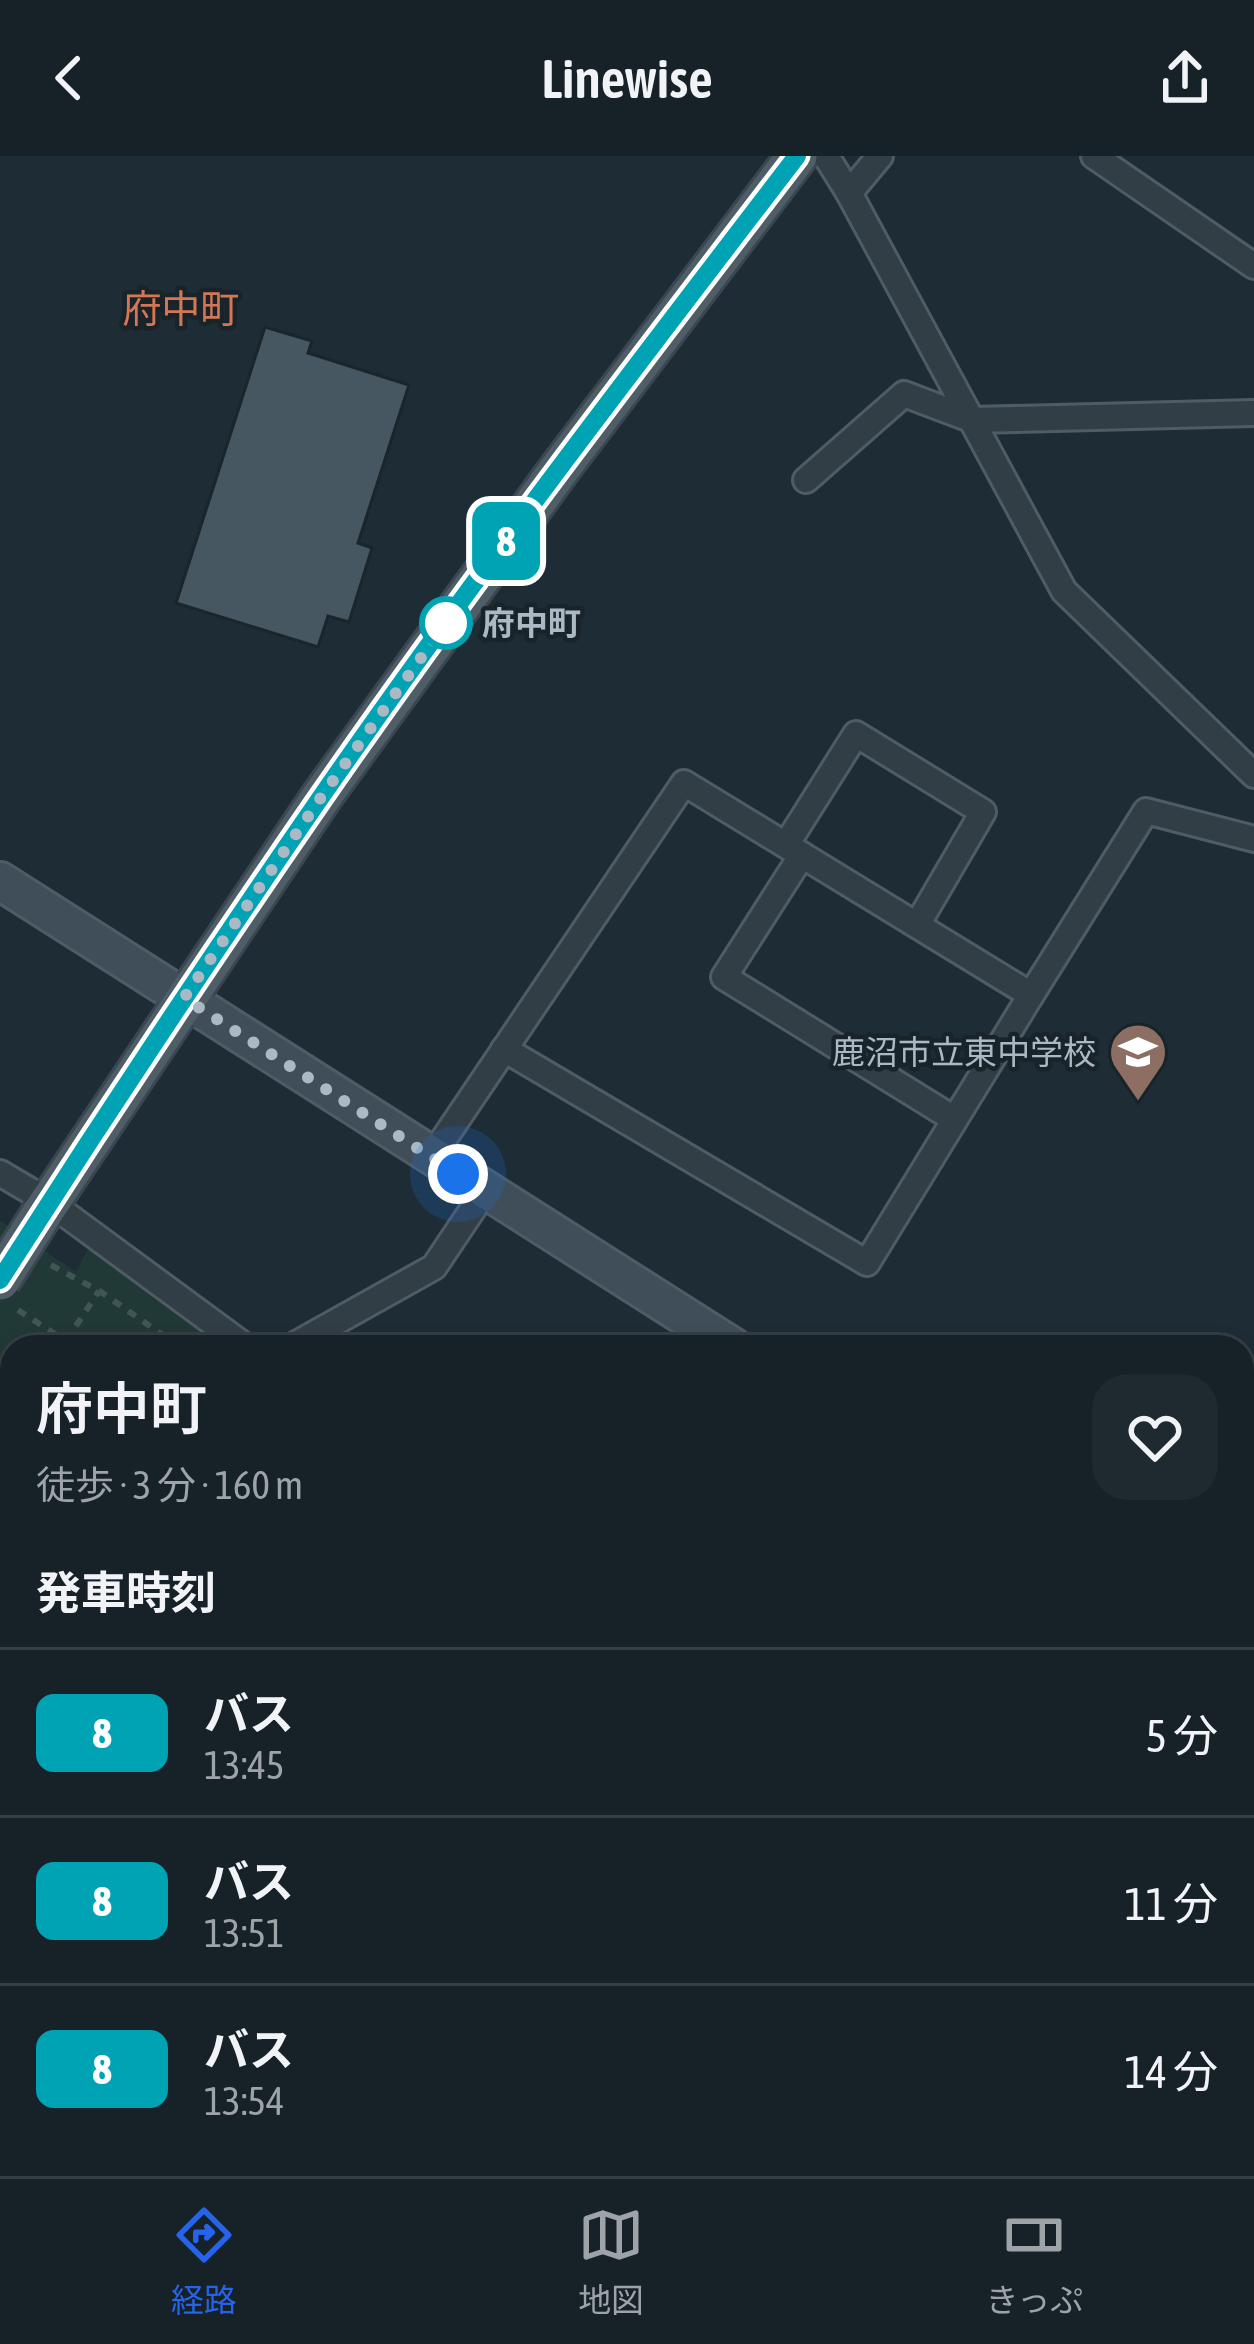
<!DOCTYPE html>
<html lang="ja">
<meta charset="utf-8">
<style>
body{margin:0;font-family:"Asap Condensed","Noto Sans JP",sans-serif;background:#1f2930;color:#f1f3f6;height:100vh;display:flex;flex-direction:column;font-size:45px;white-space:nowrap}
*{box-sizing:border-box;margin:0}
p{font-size:39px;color:#9ea3a8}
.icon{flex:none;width:66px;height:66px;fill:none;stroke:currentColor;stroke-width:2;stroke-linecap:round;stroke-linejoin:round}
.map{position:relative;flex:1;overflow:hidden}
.drawer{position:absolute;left:0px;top:1179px;width:1254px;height:843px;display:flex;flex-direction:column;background:#162128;border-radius:36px 36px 0 0;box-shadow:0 6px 18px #0003,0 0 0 3px #353e45}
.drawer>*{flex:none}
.badge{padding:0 24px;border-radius:18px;font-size:42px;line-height:78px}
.you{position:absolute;width:60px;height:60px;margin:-30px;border:9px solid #fff;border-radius:50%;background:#1a73e8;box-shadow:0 0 0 18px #1a73e833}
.map>.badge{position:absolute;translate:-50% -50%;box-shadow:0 0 0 6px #fff}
h2{padding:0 36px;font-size:45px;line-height:108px}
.round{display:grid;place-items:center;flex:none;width:126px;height:126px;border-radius:36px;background:#1f2930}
.headline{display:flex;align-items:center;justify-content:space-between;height:204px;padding:0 36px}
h1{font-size:57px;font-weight:600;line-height:90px}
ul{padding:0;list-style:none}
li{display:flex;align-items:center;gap:36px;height:168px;padding:0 36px;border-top:3px solid #353e45}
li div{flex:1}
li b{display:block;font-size:45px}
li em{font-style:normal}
li .badge{min-width:132px;font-weight:700;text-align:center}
header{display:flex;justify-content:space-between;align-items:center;height:156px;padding:0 36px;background:#162128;font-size:54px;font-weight:600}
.tab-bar{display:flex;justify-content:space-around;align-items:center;height:168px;border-top:3px solid #353e45;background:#162128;font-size:33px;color:#9ea3a8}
.tab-bar a{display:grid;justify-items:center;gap:6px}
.tab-bar .current{color:#2563eb}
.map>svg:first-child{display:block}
.green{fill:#213936}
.water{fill:#314b5d}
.building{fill:#465762;stroke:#1a252c;stroke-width:3}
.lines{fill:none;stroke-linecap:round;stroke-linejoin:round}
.lane-casing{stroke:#4f5c65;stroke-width:18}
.street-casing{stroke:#4f5c65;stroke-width:30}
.secondary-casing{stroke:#4f5c65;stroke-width:42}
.primary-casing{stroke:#3b4750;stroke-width:45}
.path{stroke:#405554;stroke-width:6;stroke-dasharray:9 9;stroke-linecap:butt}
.lane{stroke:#323e46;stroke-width:12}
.street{stroke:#323e46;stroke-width:24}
.secondary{stroke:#404e59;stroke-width:36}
.primary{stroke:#4f5d66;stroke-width:39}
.primary-bridge-casing{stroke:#3b4750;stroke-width:45;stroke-linecap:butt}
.primary-bridge{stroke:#4f5d66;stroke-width:39}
.line-casing{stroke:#fff;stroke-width:27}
.line{stroke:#00a3b4;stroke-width:18}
.walk{stroke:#abb9c4;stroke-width:12;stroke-dasharray:0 21.6}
.stop-dot{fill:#fff;stroke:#00a3b4;stroke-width:6}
.labels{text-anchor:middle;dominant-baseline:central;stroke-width:9;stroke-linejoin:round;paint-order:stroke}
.stop-label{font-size:33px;font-weight:bold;fill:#abb9c4;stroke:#18232a;text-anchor:start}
.poi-label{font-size:33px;fill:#abb9c4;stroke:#18232a;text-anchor:end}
.quarter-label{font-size:39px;fill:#d47756;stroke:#18232a}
</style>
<header><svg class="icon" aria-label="back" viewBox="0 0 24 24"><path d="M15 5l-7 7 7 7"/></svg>Linewise<svg class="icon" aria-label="share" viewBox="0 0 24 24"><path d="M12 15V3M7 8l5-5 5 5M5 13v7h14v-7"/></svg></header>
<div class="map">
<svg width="1254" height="2020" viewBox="0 0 1254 2020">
<rect width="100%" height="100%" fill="#1e2c35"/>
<g class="green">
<path d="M 0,1064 L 76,1116 L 88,1093 L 180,1156 L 224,1191 L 12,1191 L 12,1565 L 0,1556 Z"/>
<path d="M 1242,1807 L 1254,1812 L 1254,2020 L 734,2020 L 718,2010 L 1242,2010 Z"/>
<path d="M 272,2010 L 471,2010 L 491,2020 L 287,2020 Z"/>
</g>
<g class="water">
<path d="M 0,1556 L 12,1565 L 12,1744 L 0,1736 Z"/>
<path d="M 471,2010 L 718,2010 L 734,2020 L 491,2020 Z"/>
</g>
<path class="building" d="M 265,171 L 312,185 L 308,197 L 409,229 L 358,387 L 372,392 L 349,466 L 328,460 L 318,491 L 176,447 Z"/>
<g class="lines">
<defs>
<path id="lane" d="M 0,2007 L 10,2020"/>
<g id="street">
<path d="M 826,0 L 849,37 L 1064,435 L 1254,619"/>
<path d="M 1094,0 L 1254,110"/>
<path d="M 849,37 L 880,0"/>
<path d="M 806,324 L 904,238 L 973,264 L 1254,257"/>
<path d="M 786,689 L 856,578 L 983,656 L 917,769"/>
<path d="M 802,699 L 724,821 L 954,963"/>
<path d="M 504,893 L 867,1107 L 1031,839"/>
<path d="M 431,1002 L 684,627 L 1031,839 L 1146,655 L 1254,683"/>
<path d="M 0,1017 L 49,1046 L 246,1191"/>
<path d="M 291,1191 L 434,1111 L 485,1035"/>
<path d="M 1242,1630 L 1254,1611"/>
<path d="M 1242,1792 L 1254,1797"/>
<path d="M 0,1858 L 12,1865"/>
<path d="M 227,2010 L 241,2020"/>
</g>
<g id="secondary">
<path d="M 0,725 L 733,1191"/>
<path d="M 1242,1510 L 1254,1518"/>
</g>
<path id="primary" d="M 41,1059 L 322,640 L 561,311 L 797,0"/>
</defs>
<use href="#lane" class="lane-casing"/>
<use href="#street" class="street-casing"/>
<use href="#secondary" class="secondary-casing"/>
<use href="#primary" class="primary-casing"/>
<g class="path">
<path d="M 51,1109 L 101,1136 L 180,1191"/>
<path d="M 18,1154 L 75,1191"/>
<path d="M 66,1185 L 99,1135"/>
<path d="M 52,1191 L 59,1180"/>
<path d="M 0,1273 L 12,1254"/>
<path d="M 0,1495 L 12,1504"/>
<path d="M 0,1527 L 12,1535"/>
<path d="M 0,1792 L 12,1800"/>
<path d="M 1242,1830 L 1247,1833 L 1242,1846"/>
<path d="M 1242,1866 L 1254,1870"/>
<path d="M 336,2010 L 352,2020"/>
<path d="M 848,2010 L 869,2020"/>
<path d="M 910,2010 L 931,2020"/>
<path d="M 981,2010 L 987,2013 L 1002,2010"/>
<path d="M 1044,2010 L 1049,2020"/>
<path d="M 945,2020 L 961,2010"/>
<path d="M 1134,2020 L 1139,2010"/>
</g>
<use href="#lane" class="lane"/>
<use href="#street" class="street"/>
<use href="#secondary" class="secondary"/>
<use href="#primary" class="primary"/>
<defs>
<path id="primary-bridge" d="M 0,1124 L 41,1059"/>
</defs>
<use href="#primary-bridge" class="primary-bridge-casing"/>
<use href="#primary-bridge" class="primary-bridge"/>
</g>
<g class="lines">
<defs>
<path id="line" d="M 0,1124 C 104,961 211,800 321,641 C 473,422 635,211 797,0"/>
</defs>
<use href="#line" class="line-casing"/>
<use href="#line" class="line"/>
<path class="walk" d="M 446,467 L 322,640 L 184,842 L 458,1018"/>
</g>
<defs>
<symbol id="school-pin" viewBox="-11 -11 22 30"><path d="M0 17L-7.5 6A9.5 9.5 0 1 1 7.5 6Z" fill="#8d6e63" stroke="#18232a"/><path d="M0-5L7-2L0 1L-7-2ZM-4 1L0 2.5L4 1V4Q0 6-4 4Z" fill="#fff"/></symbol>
</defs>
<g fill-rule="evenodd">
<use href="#school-pin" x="1105" y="863" width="66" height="90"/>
</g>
<circle class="stop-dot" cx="446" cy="467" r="24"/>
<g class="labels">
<g class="stop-label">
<text x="482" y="467">府中町</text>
</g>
<g class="poi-label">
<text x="1096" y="896">鹿沼市立東中学校</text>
</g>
<g class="quarter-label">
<text x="181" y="153">府中町</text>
</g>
</g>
</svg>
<div class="you" style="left:458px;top:1018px"></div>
<b class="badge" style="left:506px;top:385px;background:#00a3b4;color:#fff">8</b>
<section class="drawer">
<div class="headline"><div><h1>府中町</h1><p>徒歩 · 3 分 · 160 m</p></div><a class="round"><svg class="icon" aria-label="heart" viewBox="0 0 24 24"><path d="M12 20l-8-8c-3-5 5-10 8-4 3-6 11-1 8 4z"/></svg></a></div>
<h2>発車時刻</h2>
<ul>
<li><span class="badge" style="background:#00a3b4;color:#fff">8</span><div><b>バス</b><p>13:45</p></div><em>5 分</em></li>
<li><span class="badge" style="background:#00a3b4;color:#fff">8</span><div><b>バス</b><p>13:51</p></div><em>11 分</em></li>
<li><span class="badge" style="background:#00a3b4;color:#fff">8</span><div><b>バス</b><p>13:54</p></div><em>14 分</em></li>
</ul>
</section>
</div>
<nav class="tab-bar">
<a class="current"><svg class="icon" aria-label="directions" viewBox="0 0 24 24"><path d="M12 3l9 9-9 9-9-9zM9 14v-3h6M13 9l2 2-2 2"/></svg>経路</a>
<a><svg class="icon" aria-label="map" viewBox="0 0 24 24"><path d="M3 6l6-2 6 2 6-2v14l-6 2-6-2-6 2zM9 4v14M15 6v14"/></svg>地図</a>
<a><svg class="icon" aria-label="tickets" viewBox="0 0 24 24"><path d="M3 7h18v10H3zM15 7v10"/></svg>きっぷ</a>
</nav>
